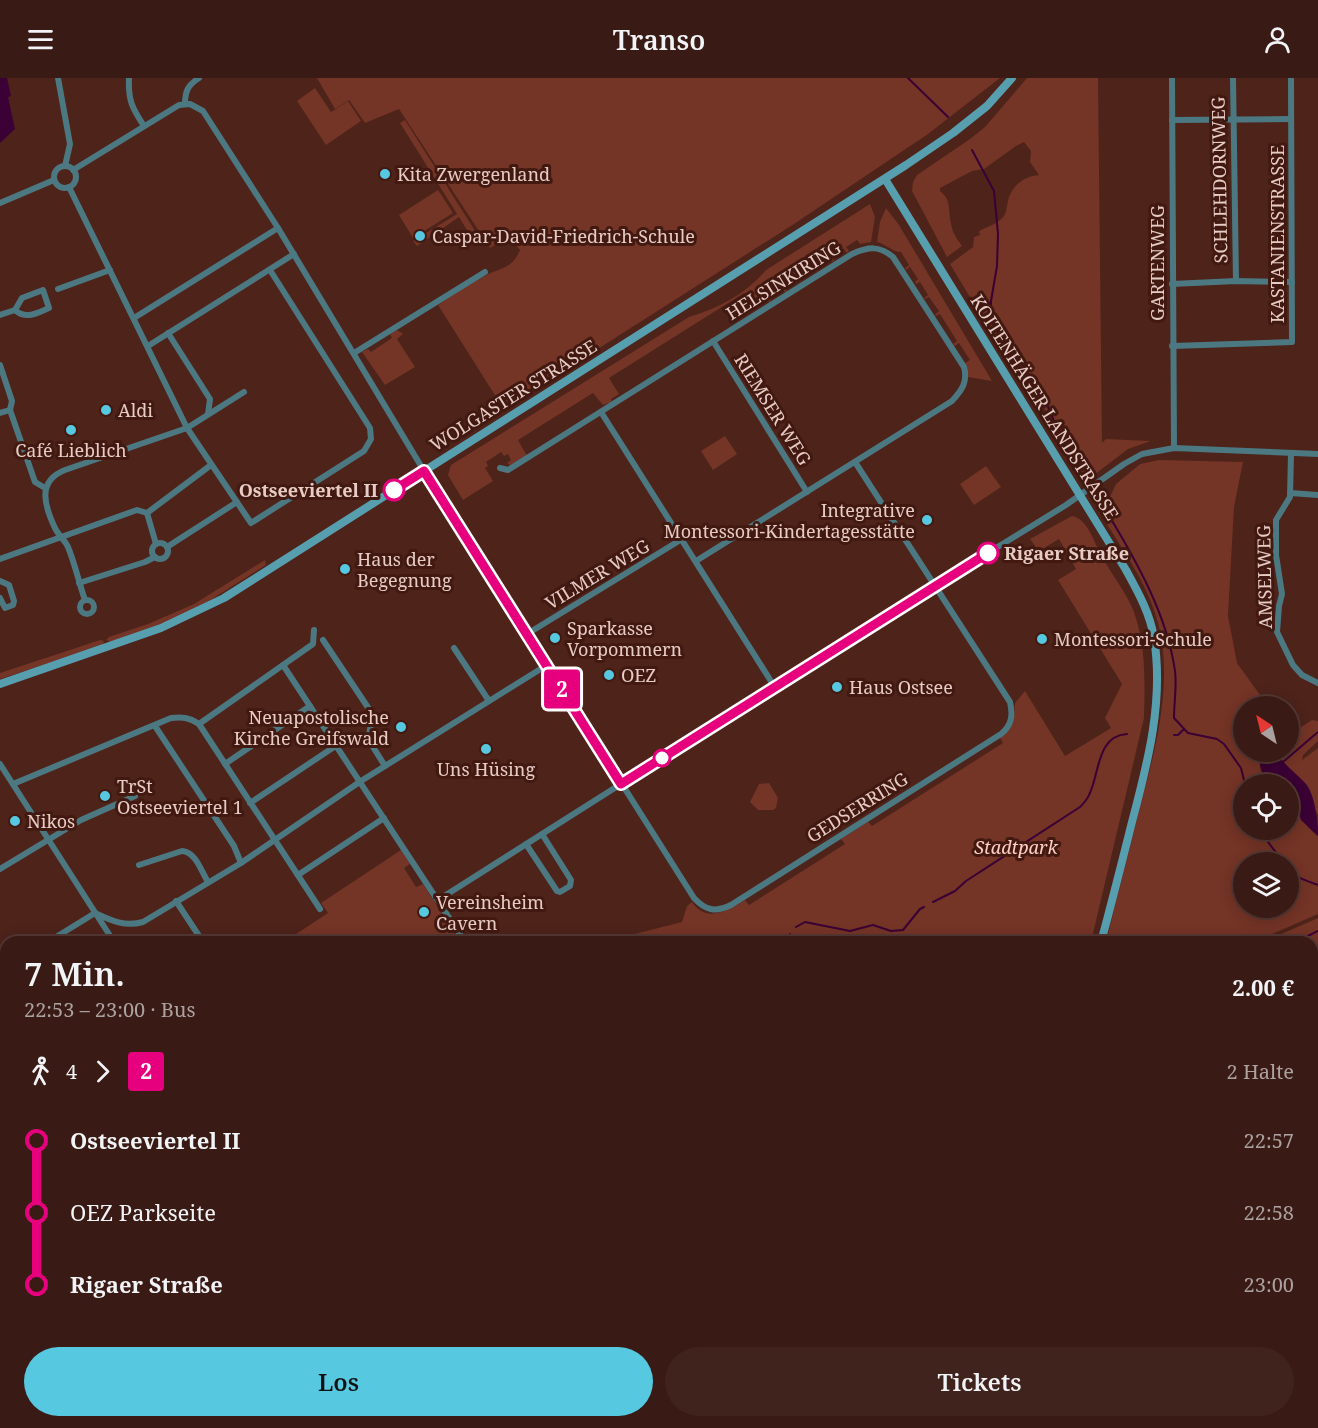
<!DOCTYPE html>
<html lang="de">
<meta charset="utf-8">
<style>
body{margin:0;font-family:"Noto Serif",serif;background:#41231d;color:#f1f3f6;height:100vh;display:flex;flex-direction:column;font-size:22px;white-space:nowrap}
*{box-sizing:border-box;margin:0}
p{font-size:20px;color:#aba1a0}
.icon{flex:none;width:33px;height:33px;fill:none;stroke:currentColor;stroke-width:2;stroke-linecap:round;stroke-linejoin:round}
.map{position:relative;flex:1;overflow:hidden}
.panel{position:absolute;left:0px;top:858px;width:1318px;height:492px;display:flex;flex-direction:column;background:#3a1a14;border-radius:18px 18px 0 0;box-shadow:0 3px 15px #0003,0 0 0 2px #543834}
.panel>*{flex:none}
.badge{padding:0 12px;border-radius:4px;font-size:21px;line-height:39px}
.needle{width:39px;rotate:325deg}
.buttons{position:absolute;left:1233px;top:618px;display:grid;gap:12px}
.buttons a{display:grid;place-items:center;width:66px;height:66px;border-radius:50%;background:#3a1a14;box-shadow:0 3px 15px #0003,0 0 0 2px #543834;font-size:30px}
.map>.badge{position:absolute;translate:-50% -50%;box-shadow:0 0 0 3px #fff}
.legs{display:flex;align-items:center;gap:9px;height:66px;padding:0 24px;font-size:20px}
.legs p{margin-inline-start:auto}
.headline{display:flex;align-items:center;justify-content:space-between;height:102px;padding:0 24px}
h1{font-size:33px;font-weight:600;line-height:45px}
.primary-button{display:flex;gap:12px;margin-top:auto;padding:12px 24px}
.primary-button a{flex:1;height:69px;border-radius:36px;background:#56c9e1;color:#111;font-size:24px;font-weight:600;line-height:69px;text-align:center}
.primary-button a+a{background:#41231d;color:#f1f3f6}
ul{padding:0 24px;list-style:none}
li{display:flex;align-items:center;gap:21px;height:72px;font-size:22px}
li i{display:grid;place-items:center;width:9px;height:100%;margin:0 8px;background:currentColor}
li i::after{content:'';width:15px;height:15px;margin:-8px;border:4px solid;border-radius:50%;background:#3a1a14}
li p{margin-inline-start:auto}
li:first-child i{background:linear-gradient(#0000 50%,currentColor 0)}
li:last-child i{background:linear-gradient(currentColor 50%,#0000 0)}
header{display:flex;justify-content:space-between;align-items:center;height:78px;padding:0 24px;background:#3a1a14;font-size:27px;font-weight:600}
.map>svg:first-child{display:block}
.green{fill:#743426;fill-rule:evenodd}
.water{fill:#3b0035}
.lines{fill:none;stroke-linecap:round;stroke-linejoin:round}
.stream{stroke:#3b0035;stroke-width:2}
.minor{stroke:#4c7882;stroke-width:6}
.secondary{stroke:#579faf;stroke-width:8}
.line-1-casing{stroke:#fff;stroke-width:14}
.line-1{stroke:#e6007e;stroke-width:9}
.poi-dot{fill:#56c9e1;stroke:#421910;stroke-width:2}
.stop-1-dot{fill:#fff;stroke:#e6007e;stroke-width:3}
.labels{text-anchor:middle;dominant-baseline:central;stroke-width:6;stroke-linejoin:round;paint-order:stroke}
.poi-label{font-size:18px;fill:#e7cbc5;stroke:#421910;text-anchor:start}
.street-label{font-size:18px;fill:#e7cbc5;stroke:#421910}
.stop-label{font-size:18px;font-weight:bold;fill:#e7cbc5;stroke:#421910;text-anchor:end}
.park-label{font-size:18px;font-style:italic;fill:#ffcfc4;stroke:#421910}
</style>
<header><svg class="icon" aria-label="menu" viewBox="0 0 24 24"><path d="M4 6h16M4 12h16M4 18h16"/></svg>Transo<svg class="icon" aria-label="person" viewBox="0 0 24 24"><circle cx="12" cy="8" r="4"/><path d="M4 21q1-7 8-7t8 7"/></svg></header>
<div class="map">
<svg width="1318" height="1350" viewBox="0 0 1318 1350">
<rect width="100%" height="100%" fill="#4d231a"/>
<g class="green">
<path d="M 317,0 L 1000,0 L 928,56 L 794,146 L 513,325 L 503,330 L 438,227 C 453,217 468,207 483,199 C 499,189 511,193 520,172 L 513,164 L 502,163 L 490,170 L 399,31 L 365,45 L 349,22 L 335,31 Z"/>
<path d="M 1027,0 L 1098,0 L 1102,365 L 1106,361 L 1151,363 L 1128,371 L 1094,397 L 1080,395 L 1063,370 L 1044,329 L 1024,309 L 950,186 L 973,169 L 974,159 L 980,157 L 979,153 C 988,148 998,146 1004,138 C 1007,133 1007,125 1009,119 C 1014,106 1025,98 1039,97 L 1030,84 L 1031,73 L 1024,64 L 1016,68 L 984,91 L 972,93 L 940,110 L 940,113 C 952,122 948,133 951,145 C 952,154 957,161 962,168 L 947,179 L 912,113 L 913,104 L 917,97 L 970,61 L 985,49 Z"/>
<path d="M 315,10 L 331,34 L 348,23 L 361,43 L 326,67 L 297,23 Z"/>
<path d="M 405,42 L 479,159 L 473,162 L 459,139 L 417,168 L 413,163 L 457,136 L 400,45 Z"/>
<path d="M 438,112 L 453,135 L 413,160 L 399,137 Z"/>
<path d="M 870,126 L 875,139 L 871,164 L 860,166 L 857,162 L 846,169 L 849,173 L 847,175 L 843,170 L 831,178 L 834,183 L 831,184 L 828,180 L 816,188 L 819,192 L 816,194 L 813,190 L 799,199 L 802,203 L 800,204 L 797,200 L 785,208 L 787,213 L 785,214 L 782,210 L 769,218 L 771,223 L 769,224 L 766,220 L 753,228 L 744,215 L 609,300 L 619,316 L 611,321 L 612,324 L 603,327 L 593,315 L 518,362 L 527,378 L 510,387 L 507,385 L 511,382 L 508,376 L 504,378 L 501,374 L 486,384 L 488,388 L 485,390 L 493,403 L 463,422 L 448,397 L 451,387 L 689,239 C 719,230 746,216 766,192 Z"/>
<path d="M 886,130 L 899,147 L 992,303 L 968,299 L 965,285 L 970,282 L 959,265 L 955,268 L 953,266 L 957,263 L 940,236 L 936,238 L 935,237 L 939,233 L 929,219 L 925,221 L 924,220 L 928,217 L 920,204 L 916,206 L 915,204 L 918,201 L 910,189 L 906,192 L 905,190 L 909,187 L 901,174 C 892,174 886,166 877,164 L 880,144 Z"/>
<path d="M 397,252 L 403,256 L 397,261 L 415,289 L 385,307 L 362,274 L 368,271 L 371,274 L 392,260 L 390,256 Z"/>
<path d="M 725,358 L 737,376 L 713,392 L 701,373 Z"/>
<path d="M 1159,382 L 1243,384 L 1234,429 L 1228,538 L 1237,585 L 1268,628 L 1244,628 L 1244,674 L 1262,674 L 1259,681 L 1261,694 L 1278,706 L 1244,706 L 1244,752 L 1288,752 L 1289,716 C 1302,732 1299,744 1318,758 L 1318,836 L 1254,864 L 1106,864 C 1116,823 1127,782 1137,741 C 1154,675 1177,602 1155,535 C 1143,498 1118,465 1098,432 L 1108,423 L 1116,406 L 1140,386 ZM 1244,784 L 1288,784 L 1288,830 L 1244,830 Z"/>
<path d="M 986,388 L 1001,409 L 974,427 L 960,406 Z"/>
<path d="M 1072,438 C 1088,441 1094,464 1101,477 C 1110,494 1128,517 1134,534 C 1146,568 1145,604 1144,640 L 1091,864 L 603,864 L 682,844 L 687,828 L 692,824 C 707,846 728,832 745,822 L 749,827 L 845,766 L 841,761 L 868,744 L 872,748 L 1003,665 L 1000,660 C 1014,650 1014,641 1015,625 L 1025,613 L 1065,678 L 1111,650 L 1105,640 L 1122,606 L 1058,502 L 1076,491 L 1059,461 L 1039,473 L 1030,461 Z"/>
<path d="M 265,482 L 266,487 L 212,521 L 169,543 L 111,564 L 106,562 L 109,559 L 148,546 L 194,526 Z"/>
<path d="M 100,562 L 104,563 L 103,567 L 0,601 L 0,595 Z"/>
<path d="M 1312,642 L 1318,643 L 1318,663 L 1303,677 L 1302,682 L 1318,670 L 1318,737 L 1312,725 L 1310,713 L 1289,692 L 1276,674 L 1288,674 L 1289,657 Z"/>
<path d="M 769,705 L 778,720 L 776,730 L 773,732 L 758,732 L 750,724 L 759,706 Z"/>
<path d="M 401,772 L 410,786 L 404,790 L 416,809 L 423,806 L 460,864 L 293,864 L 290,860 L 328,835 L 321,825 Z"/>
<path d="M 1318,840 L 1318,1071 L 1313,1071 L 1312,864 L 1263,864 Z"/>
<path d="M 6,1073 L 6,1215 L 0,1216 L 0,1075 Z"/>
<path d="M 1318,1076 L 1318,1222 L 1312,1216 L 1312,1077 Z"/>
<path d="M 1040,1344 L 1128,1344 L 1126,1350 L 1054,1350 Z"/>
</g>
<g class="water">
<path d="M 0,0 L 7,0 L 11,18 L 8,19 L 15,51 L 0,65 Z"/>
<path d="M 1262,674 L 1276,674 C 1285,688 1295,694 1306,706 C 1315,717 1318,744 1318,758 L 1301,742 L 1296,726 L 1289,716 L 1288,706 C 1269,706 1254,693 1262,674 Z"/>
</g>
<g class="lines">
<g class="stream">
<path d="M 908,0 L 948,39"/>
<path d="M 972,72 L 994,113 L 998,156 L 997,188 L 991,223 L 991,242 L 1019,292 L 1046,324 L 1066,372 L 1079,392"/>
<path d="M 1108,436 C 1137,484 1167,537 1175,593 C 1177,608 1174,624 1174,640 L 1188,655 L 1217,661 L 1224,666 L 1241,690 L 1245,706"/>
<path d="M 1174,657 L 1178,657 L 1184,651"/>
<path d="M 1283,684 L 1318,654"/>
<path d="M 1273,752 L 1268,764 L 1283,784"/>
<path d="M 1288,791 C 1296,800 1307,803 1318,807"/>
<path d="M 933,824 L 955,813 L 966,803 L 1080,729 C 1083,726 1087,722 1089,717 C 1100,696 1096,658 1127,656"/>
<path d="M 796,849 L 805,844 L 850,853 L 873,847 L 891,853 L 903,852 L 920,831 L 924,829"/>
<path d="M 784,864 L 790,856"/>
<path d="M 1296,864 L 1318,853"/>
<path d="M 1312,1056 L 1318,1055"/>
<path d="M 1312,1292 L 1318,1294"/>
</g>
<g class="minor">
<path d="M 58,0 L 70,66 L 65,88"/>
<path d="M 129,0 C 128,22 132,30 144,48"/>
<path d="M 1172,0 L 1174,370"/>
<path d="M 1233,0 L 1236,203"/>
<path d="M 185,26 C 185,13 188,7 199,0"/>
<path d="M 1172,42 L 1291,41"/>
<circle cx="65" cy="99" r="11"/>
<path d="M 73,92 L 179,27 L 190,26 L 203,33 L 278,150 L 424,393 L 694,820 C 705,832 715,835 731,827 L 1001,656 C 1012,647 1013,637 1010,624 L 855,384"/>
<path d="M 69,109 L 187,350 L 251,445 L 364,373 L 371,361 L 370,350 L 270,192"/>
<path d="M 0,125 L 54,102"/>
<path d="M 1172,206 L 1236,203 L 1292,204"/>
<path d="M 58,211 L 110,192"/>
<path d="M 0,237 L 15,232 L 22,220 L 43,212 L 49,230 C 37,235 26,242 15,232"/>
<path d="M 134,240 L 278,150"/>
<path d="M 168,255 L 210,321 L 208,336"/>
<path d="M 713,263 L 807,414"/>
<path d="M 148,268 L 294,176"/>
<path d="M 1172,268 L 1292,264 L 1291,0"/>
<path d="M 354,275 L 485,194"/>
<path d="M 0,287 L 12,323 L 10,332 L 35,404 L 45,410"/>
<path d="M 601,334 L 774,608"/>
<path d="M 0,335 L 10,332"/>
<path d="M 1291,375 L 1290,419 L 1276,442 L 1276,477 L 1282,516 L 1279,528 L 1277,554 L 1293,587 L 1302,597 L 1318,605"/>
<path d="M 500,390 L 508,392 L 852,176 C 868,169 879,167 893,179 L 964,289 C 968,304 962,312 952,323 L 696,483"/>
<path d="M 1290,415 L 1318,417"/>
<path d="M 147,435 L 156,466"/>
<circle cx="160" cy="473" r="8"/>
<path d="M 167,469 L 237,424"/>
<path d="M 0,481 L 137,432 L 147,435 L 211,387"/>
<path d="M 0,503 L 9,507 L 14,523 L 13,527 L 5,530 L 0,520"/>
<path d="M 79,505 L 145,484 L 155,479"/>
<circle cx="87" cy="529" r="7"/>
<path d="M 85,522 C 79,505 75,486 68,469 C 65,462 58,457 55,450 C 44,427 37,403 65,392 L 187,350 L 244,314"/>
<path d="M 527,556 L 682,461"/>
<path d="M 323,562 L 373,637 L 368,661 L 385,688"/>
<path d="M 454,570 L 489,623"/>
<path d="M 283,587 L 465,864"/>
<path d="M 199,646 L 313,566 L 314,552"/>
<path d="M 155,648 L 234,768 L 241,785"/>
<path d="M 0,686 L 114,864"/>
<path d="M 225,686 L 310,628"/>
<path d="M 13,706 L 171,640 C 182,639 189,639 199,646 L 320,831"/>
<path d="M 250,725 L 337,667"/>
<path d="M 526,766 L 557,813 L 560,814 L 570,808 L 571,802 L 542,756"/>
<path d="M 139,787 L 182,773 C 196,774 201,793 208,804"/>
<path d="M 0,791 L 81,742 L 135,718"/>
<path d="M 298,797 L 384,740"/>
<path d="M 438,822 L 900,529 L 1066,427 L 1124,386 L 1142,376 L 1174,370 L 1318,376"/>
<path d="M 176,823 L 203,864"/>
<path d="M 95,835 C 112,843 125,849 143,844 L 241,785 L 361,703 L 547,587"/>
<path d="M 48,864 L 95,835"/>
<path d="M 0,892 L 6,889"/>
<path d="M 0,998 L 6,997"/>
<path d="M 722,1344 L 749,1345"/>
<path d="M 999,1344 L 1019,1350"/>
<path d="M 228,1350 L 228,1344"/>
<path d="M 400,1350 L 401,1344"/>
<path d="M 462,1350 L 466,1344"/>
<path d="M 649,1350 L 649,1344"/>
<path d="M 1250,1350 L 1261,1344"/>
</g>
<g class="secondary">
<path d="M 885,101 L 1126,492 C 1138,514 1150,535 1154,560 C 1164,622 1148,684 1132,744 C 1122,784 1112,824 1101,864"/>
<path d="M 0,606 L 161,550 L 224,520 L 906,87 L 953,55 L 987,28 L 1012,0"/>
<path d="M 965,1350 L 967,1344"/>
</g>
</g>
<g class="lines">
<defs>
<path id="line-1" d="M 394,412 L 424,393 L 621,706 L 988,475"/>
</defs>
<use href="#line-1" class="line-1-casing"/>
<use href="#line-1" class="line-1"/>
</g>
<g class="poi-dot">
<circle cx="385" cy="96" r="6"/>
<circle cx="420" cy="158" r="6"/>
<circle cx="106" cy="332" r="6"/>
<circle cx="71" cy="352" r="6"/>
<circle cx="927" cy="442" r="6"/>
<circle cx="345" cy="491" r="6"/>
<circle cx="555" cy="560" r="6"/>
<circle cx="1042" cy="561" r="6"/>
<circle cx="609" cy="597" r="6"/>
<circle cx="837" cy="609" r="6"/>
<circle cx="401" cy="649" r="6"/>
<circle cx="486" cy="671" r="6"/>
<circle cx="105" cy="718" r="6"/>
<circle cx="15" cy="743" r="6"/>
<circle cx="424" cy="834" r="6"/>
</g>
<g class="stop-1-dot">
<circle cx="394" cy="412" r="10"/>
<circle cx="988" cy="475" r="10"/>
<circle cx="662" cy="680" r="8"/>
</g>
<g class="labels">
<g class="poi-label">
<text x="397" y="96">Kita Zwergenland</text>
<text x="432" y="158">Caspar-David-Friedrich-Schule</text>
<text x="118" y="332">Aldi</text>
<text x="71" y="372" text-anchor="middle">Café Lieblich</text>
<text x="915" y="432" text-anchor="end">Integrative<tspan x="915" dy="21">Montessori-Kindertagesstätte</tspan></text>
<text x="357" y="481">Haus der<tspan x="357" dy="21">Begegnung</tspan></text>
<text x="567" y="550">Sparkasse<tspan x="567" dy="21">Vorpommern</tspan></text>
<text x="1054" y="561">Montessori-Schule</text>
<text x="621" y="597">OEZ</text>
<text x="849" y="609">Haus Ostsee</text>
<text x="389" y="639" text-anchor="end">Neuapostolische<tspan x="389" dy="21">Kirche Greifswald</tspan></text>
<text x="486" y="691" text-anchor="middle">Uns Hüsing</text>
<text x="117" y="708">TrSt<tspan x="117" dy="21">Ostseeviertel 1</tspan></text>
<text x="27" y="743">Nikos</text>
<text x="436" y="824">Vereinsheim<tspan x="436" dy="21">Cavern</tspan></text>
</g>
<g class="street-label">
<text transform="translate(1219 102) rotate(-91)">SCHLEHDORNWEG</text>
<text transform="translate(1277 156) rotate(-90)">KASTANIENSTRASSE</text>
<text transform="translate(1157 185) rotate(-90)">GARTENWEG</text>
<text transform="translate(783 202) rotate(-32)">HELSINKIRING</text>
<text transform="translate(513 317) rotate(-32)">WOLGASTER STRASSE</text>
<text transform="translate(1045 329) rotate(58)">KOITENHÄGER LANDSTRASSE</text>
<text transform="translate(773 331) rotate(58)">RIEMSER WEG</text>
<text transform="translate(597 496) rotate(-31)">VILMER WEG</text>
<text transform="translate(1264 499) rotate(-91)">AMSELWEG</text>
<text transform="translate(857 729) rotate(-32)">GEDSERRING</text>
</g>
<g class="stop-label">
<text x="378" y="412">Ostseeviertel II</text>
<text x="1004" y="475" text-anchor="start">Rigaer Straße</text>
</g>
<g class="park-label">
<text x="1016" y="769">Stadtpark</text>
</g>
</g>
</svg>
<div class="buttons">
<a><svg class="needle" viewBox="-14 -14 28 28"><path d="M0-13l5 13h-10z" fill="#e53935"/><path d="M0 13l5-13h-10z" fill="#aba1a0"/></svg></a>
<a><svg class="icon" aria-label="locate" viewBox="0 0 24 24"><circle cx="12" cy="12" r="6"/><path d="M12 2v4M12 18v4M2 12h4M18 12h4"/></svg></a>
<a><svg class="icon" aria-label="layers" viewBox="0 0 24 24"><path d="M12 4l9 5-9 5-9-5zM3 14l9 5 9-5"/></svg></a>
</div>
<b class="badge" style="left:562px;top:611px;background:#e6007e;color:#fff">2</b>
<section class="panel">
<div class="headline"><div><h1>7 Min.</h1><p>22:53 – 23:00 · Bus</p></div><b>2.00 €</b></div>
<div class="legs"><svg class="icon" aria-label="walk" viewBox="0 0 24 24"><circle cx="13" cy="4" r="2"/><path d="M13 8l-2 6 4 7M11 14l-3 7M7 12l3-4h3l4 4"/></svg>4<svg class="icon" aria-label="forward" viewBox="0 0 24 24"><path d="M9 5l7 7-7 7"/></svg><b class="badge" style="background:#e6007e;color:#fff">2</b><p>2 Halte</p></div>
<ul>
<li><i style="color:#e6007e"></i><b>Ostseeviertel II</b><p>22:57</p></li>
<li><i style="color:#e6007e"></i><span>OEZ Parkseite</span><p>22:58</p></li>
<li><i style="color:#e6007e"></i><b>Rigaer Straße</b><p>23:00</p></li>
</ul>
<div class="primary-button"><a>Los</a><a>Tickets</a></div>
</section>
</div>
